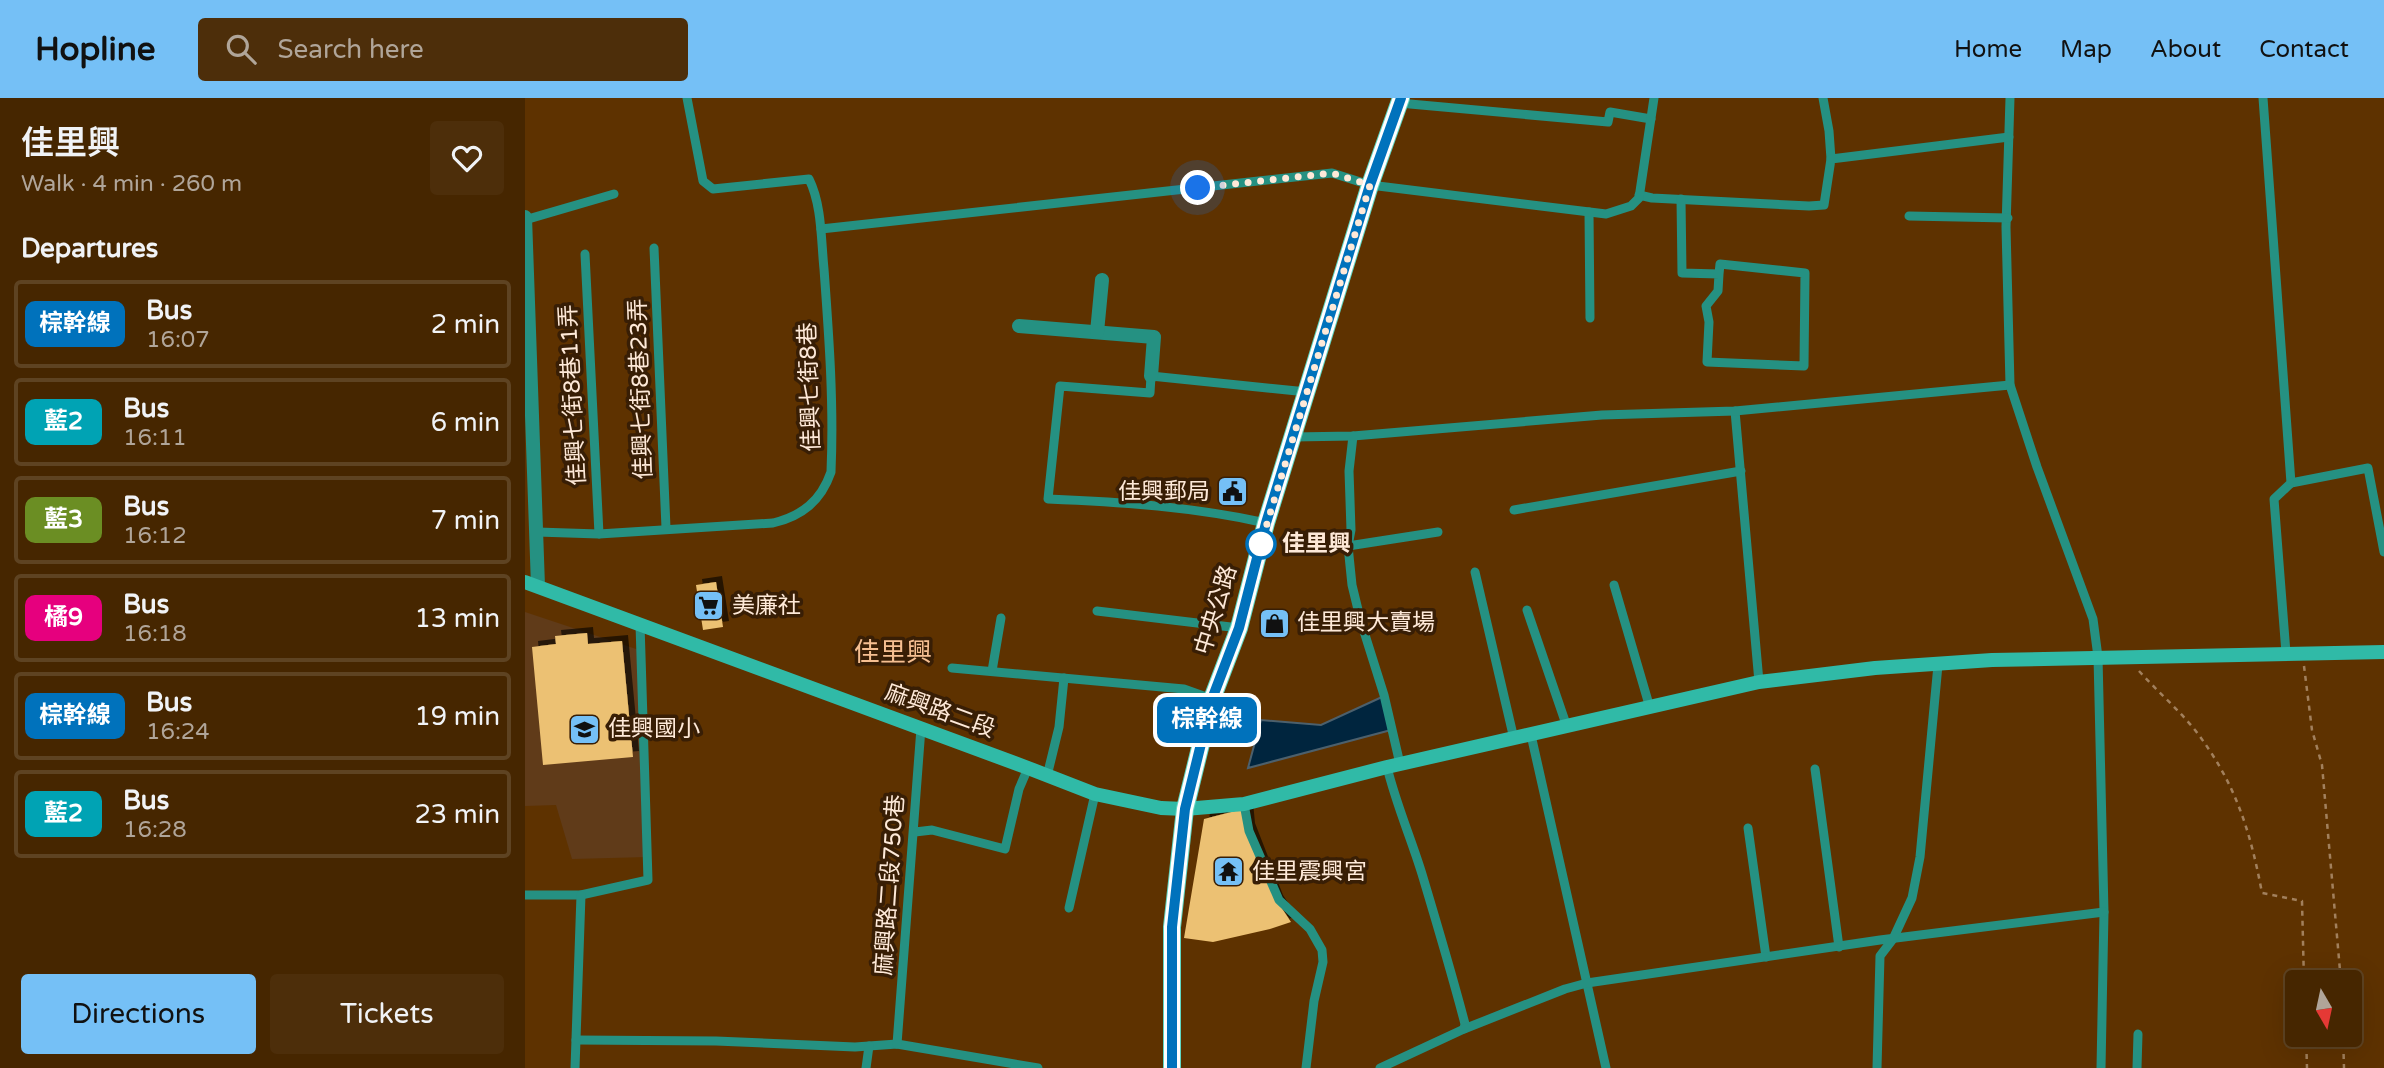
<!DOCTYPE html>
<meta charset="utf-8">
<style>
body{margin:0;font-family:"Varela Round","Noto Sans TC",sans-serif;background:#4d2e0a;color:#f1f3f6;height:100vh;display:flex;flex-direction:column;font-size:26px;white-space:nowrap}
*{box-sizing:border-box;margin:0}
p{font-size:23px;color:#b0a599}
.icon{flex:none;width:38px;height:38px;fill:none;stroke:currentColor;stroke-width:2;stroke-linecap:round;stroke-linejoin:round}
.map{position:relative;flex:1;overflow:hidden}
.panel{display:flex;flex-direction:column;background:#462600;width:525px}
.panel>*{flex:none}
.badge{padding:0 14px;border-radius:10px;font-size:24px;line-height:46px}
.needle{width:46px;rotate:171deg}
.buttons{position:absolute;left:1760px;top:872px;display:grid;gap:14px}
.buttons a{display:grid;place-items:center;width:77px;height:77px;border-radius:7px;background:#462600;box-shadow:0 7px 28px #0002,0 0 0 2px #5e4322;font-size:35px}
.you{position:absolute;width:35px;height:35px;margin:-18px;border:5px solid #fff;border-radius:50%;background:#1a73e8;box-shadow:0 0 0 10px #1a73e833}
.map>.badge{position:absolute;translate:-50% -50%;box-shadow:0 0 0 4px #fff}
h2{padding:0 21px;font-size:26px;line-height:63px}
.round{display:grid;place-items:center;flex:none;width:74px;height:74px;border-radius:7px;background:#4d2e0a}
.head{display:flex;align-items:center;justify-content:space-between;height:119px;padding:0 21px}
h1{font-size:33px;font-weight:600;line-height:52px}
.cta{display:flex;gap:14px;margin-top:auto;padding:14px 21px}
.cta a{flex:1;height:80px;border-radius:7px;background:#75c0f6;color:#111;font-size:28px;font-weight:600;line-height:80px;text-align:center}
.cta a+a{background:#4d2e0a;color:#f1f3f6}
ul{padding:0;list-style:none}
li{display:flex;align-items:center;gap:21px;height:88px;margin:0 14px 10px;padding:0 7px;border:4px solid #5e4322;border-radius:7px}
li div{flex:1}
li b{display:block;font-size:26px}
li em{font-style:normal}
li .badge{min-width:77px;font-weight:700;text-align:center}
header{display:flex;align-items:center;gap:42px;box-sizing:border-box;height:98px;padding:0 35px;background:#75c0f6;color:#111}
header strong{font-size:33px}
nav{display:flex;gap:38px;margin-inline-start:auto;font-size:24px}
.search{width:490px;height:63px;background:#4d2e0a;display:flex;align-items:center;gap:18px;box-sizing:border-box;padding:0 24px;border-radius:7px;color:#b0a599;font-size:26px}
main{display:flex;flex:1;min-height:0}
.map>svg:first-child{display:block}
.built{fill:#603b19}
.water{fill:#00253e;stroke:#4c606c;stroke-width:2}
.building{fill:#ecc173;filter:url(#shadow)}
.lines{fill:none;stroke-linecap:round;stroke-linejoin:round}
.path{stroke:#a2805c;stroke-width:2.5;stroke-dasharray:5 5;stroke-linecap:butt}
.lane{stroke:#259182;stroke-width:9}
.street{stroke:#259182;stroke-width:14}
.secondary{stroke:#30baa7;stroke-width:14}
.primary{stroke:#5fd5c2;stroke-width:18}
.line-casing{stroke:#fff;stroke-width:16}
.line{stroke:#0072bc;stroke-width:10}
.walk{stroke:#fee9d8;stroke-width:7;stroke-dasharray:0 12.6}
.stop-dot{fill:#fff;stroke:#0072bc;stroke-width:3.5}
.labels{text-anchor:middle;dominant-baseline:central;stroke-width:7;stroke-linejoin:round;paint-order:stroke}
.street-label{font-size:23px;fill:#fee9d8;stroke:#381e05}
.poi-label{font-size:23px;fill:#fee9d8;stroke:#381e05;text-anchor:start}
.stop-label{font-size:23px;font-weight:bold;fill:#fee9d8;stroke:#381e05;text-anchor:start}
.quarter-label{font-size:26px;fill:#f6bf91;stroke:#381e05}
</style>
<header>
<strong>Hopline</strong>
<div class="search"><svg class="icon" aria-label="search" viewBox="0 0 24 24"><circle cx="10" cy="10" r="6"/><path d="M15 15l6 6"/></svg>Search here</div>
<nav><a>Home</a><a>Map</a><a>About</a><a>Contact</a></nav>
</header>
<main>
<section class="panel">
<div class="head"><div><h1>佳里興</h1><p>Walk · 4 min · 260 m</p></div><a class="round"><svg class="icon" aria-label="heart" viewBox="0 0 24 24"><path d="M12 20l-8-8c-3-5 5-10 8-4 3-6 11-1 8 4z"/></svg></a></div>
<h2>Departures</h2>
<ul>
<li><span class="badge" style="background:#0072bc;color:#fff">棕幹線</span><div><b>Bus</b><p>16:07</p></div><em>2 min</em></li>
<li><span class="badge" style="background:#00a3b4;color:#fff">藍2</span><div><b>Bus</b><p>16:11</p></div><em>6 min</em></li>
<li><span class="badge" style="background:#6b8e23;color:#fff">藍3</span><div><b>Bus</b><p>16:12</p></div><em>7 min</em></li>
<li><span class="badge" style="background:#e6007e;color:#fff">橘9</span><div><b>Bus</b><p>16:18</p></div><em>13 min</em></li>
<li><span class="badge" style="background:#0072bc;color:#fff">棕幹線</span><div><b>Bus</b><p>16:24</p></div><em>19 min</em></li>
<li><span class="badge" style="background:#00a3b4;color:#fff">藍2</span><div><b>Bus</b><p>16:28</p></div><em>23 min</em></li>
</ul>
<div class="cta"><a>Directions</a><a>Tickets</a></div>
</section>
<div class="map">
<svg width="1859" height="970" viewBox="0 0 1859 970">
<defs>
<filter id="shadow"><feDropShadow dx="6" dy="-6" stdDeviation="0" flood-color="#0009"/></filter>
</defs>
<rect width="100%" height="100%" fill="#5e3200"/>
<path class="built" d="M 0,514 L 120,554 L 123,759 L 47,761 L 31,707 L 0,708 Z"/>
<path class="water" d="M 857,599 L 866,632 L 723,670 L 736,622 L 796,627 Z"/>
<g class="building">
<path d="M 191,484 L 198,529 L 178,532 L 171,487 Z"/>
<path d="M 62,535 L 63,546 L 97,543 L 108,659 L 18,667 L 7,549 L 31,546 L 30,538 Z"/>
<path d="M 722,710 L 724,731 L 752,803 L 766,824 L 745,831 L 688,844 L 659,840 L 679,721 Z"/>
</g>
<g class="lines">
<g class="path">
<path d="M 1779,568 L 1787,632 L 1797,667 L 1816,884"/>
<path d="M 1614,573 C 1632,593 1653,611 1670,632 C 1710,684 1725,731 1737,795 L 1777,803 L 1779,884"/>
<path d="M 1781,936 L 1782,970"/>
<path d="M 1818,936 L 1819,970"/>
</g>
<g class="lane">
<path d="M 1298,0 L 1304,33 L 1306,61"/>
<path d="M 1485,0 L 1481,129 L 1485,287 L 1512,369 L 1568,521 L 1573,559 L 1579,814 L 1576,970"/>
<path d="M 1738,0 L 1766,385 L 1749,401 L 1761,555"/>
<path d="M 874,5 L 1083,24 L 1085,14 L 1126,21"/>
<path d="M 1114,97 L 1127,100 L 1284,108 L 1299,107 L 1306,61 L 1484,39"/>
<path d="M 1156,101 L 1157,175 L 1194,176 L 1195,166 L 1280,175 L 1279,268 L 1182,264 L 1184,224 L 1181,208 L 1193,193 L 1194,176"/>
<path d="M 1064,114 L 1065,220"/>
<path d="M 1384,118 L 1483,120"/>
<path d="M 0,122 L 89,96"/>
<path d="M 296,131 L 807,75 L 845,87 L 1081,116 L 1106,108 L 1114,100 L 1129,0"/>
<path d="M 129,150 L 141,430"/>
<path d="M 60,156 L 74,436"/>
<path d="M 1210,313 L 1234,584"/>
<path d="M 828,338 L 824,373 L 826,432 L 823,448 L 827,487 L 836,524 L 859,597 L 875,666"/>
<path d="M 768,339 L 828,338 L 1077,317 L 1210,313 L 1485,287"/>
<path d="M 1766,385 L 1843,370 L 1859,454"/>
<path d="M 989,412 L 1216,373"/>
<path d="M 741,425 C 669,409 597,404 523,401 L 535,288 L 625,295 L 626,278 L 782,294"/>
<path d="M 12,434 L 74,436 L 248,425 C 277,418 296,403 306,374 C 309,306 304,239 299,171 C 296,142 297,107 284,81 L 188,91 L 178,83 L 162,0"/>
<path d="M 823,448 L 913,434"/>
<path d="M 950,474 L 989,641"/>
<path d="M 1089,487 L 1125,610"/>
<path d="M 1002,512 L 1042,629"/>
<path d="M 572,513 L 714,530"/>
<path d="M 427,570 L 659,591 L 687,601"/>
<path d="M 467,573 L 476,520"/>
<path d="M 1006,637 L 1081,970"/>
<path d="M 862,669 C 871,706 886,740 897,776 C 912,826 927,876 940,926 L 939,931"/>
<path d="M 1290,671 L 1314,849"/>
<path d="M 522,678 L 534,629 L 539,580"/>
<path d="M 719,706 L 724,733 L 754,802 L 785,831 L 797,852 L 798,864 L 789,903 L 781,970"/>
<path d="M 1223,730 L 1241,859"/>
<path d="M 390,734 L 407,732 L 480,751 L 494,691 L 503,670"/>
<path d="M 0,797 L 56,797 L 123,782 L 115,526"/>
<path d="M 544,810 L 570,696"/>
<path d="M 51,942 L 191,943 L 330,949 L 372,946 L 513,970"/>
<path d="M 372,946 L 396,630"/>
<path d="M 50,970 L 56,797"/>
<path d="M 341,970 L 344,948"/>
<path d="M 855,970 L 939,931 L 1040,891 L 1062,885 L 1355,842 L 1579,814"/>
<path d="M 1352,970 L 1355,858 L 1368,841 L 1387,800 L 1395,759 L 1413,567"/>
<path d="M 1612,970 L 1613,936"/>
</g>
<g class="street">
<path d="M 0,119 L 13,488"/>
<path d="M 494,228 L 629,239 L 626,278"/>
<path d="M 572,234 L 577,182"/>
</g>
<path class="secondary" d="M 0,484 L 503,670 L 570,696 L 636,710 L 660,711 L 719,706 L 862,669 L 1234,584 L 1350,570 L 1467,562 L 1859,554"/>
<path class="primary" d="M 647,970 L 647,829 L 660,711 L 687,601 L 714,530 L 741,425 L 845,87 L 876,0"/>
</g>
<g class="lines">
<defs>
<path id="line" d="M 647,970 L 647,829 L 660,711 L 687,601 L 714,530 L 741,425 L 845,87 L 876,0"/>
</defs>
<use href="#line" class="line-casing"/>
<use href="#line" class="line"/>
<path class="walk" d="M 673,90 L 807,75 L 845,87 L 734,452 L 736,446"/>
</g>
<defs>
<symbol id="civic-square" viewBox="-11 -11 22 22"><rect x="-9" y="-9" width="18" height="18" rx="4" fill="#75c0f6" stroke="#381e05"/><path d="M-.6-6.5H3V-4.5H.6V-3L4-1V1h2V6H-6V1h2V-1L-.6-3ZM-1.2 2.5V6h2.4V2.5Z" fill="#111"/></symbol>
<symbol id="supermarket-square" viewBox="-11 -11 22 22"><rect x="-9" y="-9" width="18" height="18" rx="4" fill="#75c0f6" stroke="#381e05"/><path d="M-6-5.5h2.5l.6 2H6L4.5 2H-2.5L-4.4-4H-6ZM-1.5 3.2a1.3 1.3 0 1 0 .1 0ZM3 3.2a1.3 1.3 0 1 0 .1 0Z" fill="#111"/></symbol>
<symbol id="shop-square" viewBox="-11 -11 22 22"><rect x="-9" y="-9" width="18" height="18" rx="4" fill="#75c0f6" stroke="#381e05"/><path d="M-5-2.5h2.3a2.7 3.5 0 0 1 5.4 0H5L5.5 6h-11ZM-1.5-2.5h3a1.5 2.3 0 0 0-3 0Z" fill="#111"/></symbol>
<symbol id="school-square" viewBox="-11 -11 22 22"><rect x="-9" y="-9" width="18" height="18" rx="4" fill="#75c0f6" stroke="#381e05"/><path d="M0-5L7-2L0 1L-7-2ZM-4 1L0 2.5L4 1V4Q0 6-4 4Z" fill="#111"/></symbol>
<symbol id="temple-square" viewBox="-11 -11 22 22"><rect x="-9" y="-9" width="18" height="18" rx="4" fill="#75c0f6" stroke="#381e05"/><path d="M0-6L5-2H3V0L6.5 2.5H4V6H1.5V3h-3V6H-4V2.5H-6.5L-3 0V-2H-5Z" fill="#111"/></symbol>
</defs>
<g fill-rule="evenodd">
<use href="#civic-square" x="690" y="376" width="35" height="35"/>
<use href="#supermarket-square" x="166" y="490" width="35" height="35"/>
<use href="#shop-square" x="732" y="508" width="35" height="35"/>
<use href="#school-square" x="42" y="614" width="35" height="35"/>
<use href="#temple-square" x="686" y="756" width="35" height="35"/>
</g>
<circle class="stop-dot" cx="736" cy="446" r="14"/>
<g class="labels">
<g class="street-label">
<text transform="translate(285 289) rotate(-92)">佳興七街8巷</text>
<text transform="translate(116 291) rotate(-92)">佳興七街8巷23弄</text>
<text transform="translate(48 297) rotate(-93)">佳興七街8巷11弄</text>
<text transform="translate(691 512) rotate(-73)">中央公路</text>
<text transform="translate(415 613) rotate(20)">麻興路二段</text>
<text transform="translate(365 787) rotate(-86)">麻興路二段750巷</text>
</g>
<g class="poi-label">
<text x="685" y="394" text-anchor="end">佳興郵局</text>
<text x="207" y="508">美廉社</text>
<text x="772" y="525">佳里興大賣場</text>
<text x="83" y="631">佳興國小</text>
<text x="727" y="774">佳里震興宮</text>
</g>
<g class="stop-label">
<text x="757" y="446">佳里興</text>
</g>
<g class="quarter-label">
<text x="368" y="554">佳里興</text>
</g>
</g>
</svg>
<div class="buttons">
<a><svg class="needle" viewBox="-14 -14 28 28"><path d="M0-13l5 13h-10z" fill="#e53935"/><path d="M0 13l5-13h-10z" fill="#b0a599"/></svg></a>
</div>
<div class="you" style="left:673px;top:90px"></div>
<b class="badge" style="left:682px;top:622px;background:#0072bc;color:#fff">棕幹線</b>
</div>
</main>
